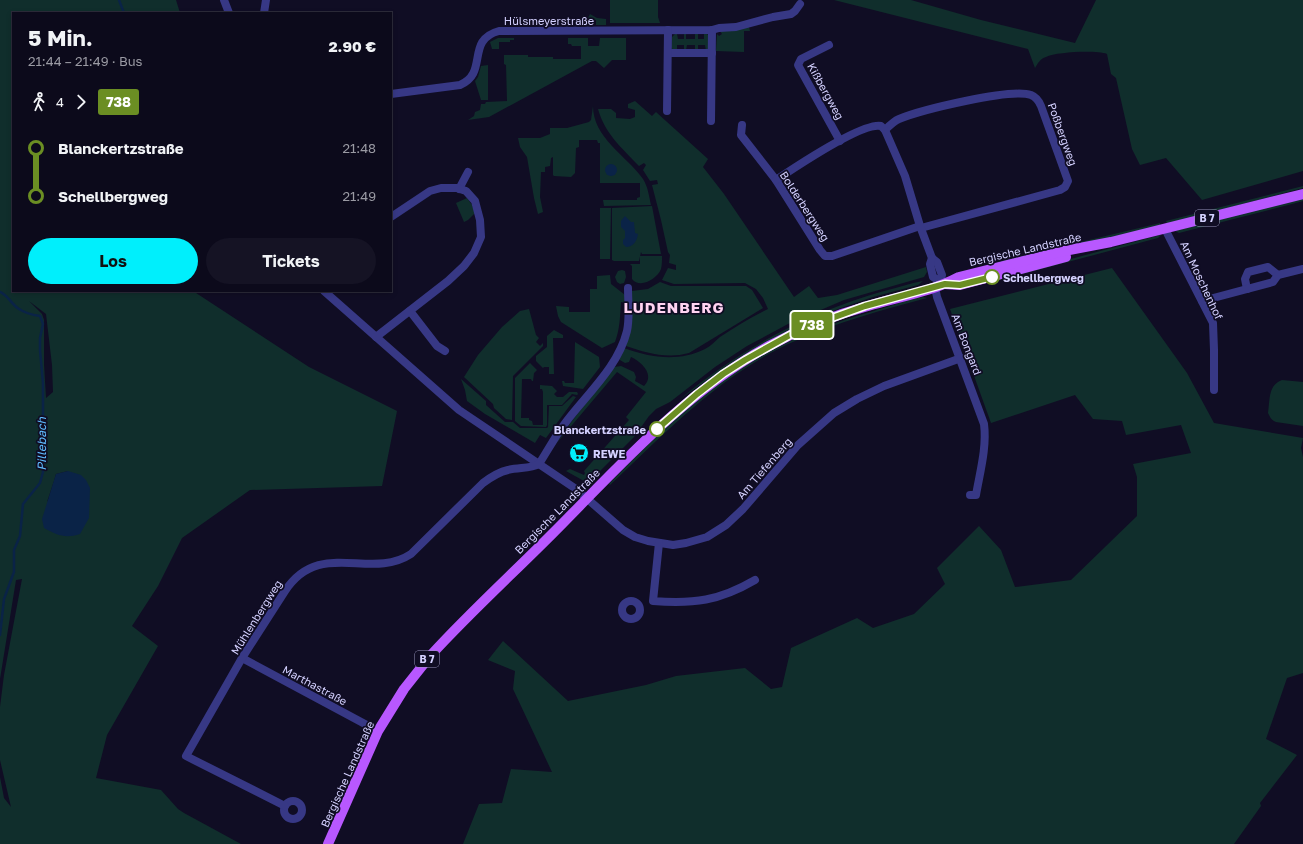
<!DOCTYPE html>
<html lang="de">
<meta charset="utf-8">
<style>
body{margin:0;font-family:"Golos Text",sans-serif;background:#151324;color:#f1f3f6;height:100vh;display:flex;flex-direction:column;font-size:15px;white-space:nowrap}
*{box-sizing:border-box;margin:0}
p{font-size:13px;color:#9a9aa3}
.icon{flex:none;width:22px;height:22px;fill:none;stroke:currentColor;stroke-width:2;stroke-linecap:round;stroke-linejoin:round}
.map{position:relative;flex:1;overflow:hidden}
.side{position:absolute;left:12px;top:12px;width:380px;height:280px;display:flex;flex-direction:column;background:#0c0a1b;border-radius:0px;box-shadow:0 2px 6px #0003,0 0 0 1px #2c2b3a}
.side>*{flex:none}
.badge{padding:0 8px;border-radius:3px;font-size:14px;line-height:26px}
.map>.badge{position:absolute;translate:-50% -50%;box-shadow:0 0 0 2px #fff}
.legs{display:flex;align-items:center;gap:6px;height:44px;padding:0 16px;font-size:13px}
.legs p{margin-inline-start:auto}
.overview{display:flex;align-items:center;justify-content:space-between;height:68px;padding:0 16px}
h1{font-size:22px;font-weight:700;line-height:30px}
.primary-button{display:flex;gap:8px;margin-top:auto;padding:8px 16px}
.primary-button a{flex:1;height:46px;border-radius:24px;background:#00effc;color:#111;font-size:16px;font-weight:700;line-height:46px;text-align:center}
.primary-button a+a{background:#151324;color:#f1f3f6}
ul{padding:0 16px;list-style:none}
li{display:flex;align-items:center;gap:14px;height:48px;font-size:15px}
li i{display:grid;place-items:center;width:6px;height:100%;margin:0 5px;background:currentColor}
li i::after{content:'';width:10px;height:10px;margin:-5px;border:3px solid;border-radius:50%;background:#0c0a1b}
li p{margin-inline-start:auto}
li:first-child i{background:linear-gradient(#0000 50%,currentColor 0)}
li:last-child i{background:linear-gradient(currentColor 50%,#0000 0)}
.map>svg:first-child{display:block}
.green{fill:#102e2c;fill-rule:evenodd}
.water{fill:#0a2347}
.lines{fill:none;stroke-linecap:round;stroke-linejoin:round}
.stream{stroke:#0a2347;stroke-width:2.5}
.street{stroke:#373885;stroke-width:8}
.primary{stroke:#b858ff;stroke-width:10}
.line-1-casing{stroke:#fff;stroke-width:9}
.line-1{stroke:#6b8e23;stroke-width:6}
.stop-1-dot{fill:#fff;stroke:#6b8e23;stroke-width:2}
.labels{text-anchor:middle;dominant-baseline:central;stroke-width:3.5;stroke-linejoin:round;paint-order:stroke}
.shield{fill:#100d24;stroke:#9996bd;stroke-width:1}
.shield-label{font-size:10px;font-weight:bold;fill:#d4d1ff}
.street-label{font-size:11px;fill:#d4d1ff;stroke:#100d24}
.stop-label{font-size:11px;font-weight:bold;fill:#d4d1ff;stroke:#100d24;text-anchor:start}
.poi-label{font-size:11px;font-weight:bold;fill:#d4d1ff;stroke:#100d24;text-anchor:start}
.water-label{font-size:12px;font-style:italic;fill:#5fbcff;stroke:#100d24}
.district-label{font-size:15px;font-weight:bold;letter-spacing:1px;fill:#ffd3f1;stroke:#100d24}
</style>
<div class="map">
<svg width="1303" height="844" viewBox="0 0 1303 844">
<rect width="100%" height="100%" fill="#100d24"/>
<g class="green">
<path d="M 0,0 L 176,0 L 180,13 L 13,13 L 13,291 L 193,291 L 309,367 L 397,411 L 382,486 L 250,490 L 182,538 L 158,586 L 132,626 L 158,646 L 107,735 L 96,778 L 161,790 L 178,809 L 184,813 L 241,844 L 0,844 L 0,777 L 4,798 L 11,807 L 0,760 L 0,707 L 4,675 L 22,579 L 16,580 L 0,679 ZM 29,301 L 46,314 L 52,365 L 53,392 L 46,398 L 44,364 L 44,320 L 42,314 ZM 68,471 L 47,502 L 54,481 L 56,474 Z"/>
<path d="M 610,0 L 658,0 L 658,17 L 660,23 L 610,23 Z"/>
<path d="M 834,0 L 911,0 L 981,20 L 1075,43 L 1096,0 L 1303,0 L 1303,171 L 1202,200 L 1166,158 L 1140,165 L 1132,149 L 1116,78 L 1111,74 L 1107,54 C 1096,50 1056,52 1046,57 C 1040,59 1038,63 1035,68 L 1028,49 Z"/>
<path d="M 590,14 L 597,18 L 606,19 L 606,25 L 596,25 L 596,20 L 588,20 L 588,23 L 582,23 L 583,15 L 588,18 Z"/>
<path d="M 749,27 L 750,31 L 744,31 L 744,52 L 716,51 L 717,34 L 719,36 L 722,34 L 720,31 Z"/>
<path d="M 675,34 L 677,34 L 678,39 L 684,39 L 684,34 L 686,34 L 686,39 L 695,39 L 695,34 L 698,34 L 698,39 L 704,39 L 704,34 L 707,34 L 710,37 L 710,48 L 706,51 L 705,45 L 698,45 L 698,51 L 695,50 L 695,45 L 687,45 L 686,50 L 684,50 L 684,45 L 677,45 L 677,51 L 673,50 L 671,47 L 672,37 Z"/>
<path d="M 498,38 L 514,38 L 514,40 L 510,40 L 510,42 L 499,42 L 499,49 L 492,49 L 490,42 Z"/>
<path d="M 568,38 L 588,38 L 588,46 L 599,46 L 600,38 L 626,38 L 626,60 L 612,60 L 604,68 L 596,61 L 592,61 L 489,117 L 468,120 L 474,116 L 475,112 L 480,110 L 481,104 L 485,104 L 486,102 L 507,101 L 506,65 L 504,64 L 504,55 L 528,55 L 528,57 L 553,57 L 553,59 L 581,59 L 581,46 L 572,46 L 571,44 L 568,44 Z"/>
<path d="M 488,65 L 488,100 L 481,100 L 475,81 L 478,77 L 481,66 Z"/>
<path d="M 635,101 L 652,116 L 656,112 L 708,159 L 703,167 L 724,194 L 794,297 L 809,286 L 818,298 L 837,295 L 926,267 L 927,272 L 924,277 L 844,300 L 788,324 L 747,346 L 715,367 L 670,402 L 656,409 L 649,416 L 634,437 L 591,480 L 584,481 L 566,471 L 570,469 L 584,475 L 585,473 L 584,471 L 629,420 L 626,417 L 646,392 L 617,372 L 556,444 L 572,421 L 614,367 L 621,366 L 634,372 L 636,377 L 635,381 L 644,386 C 655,375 642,362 631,357 L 629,362 L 625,363 L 620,360 L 620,357 L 624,348 C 651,358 679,362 705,349 C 711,346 715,341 720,337 C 735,327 751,317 768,309 L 763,298 L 756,289 L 745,283 L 674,284 L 662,280 L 668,268 L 676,270 L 676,265 L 669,263 L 670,255 L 668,252 L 661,220 L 652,185 L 658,184 L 657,180 L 650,181 L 643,170 L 646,165 L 644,163 L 639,166 C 622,148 605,134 598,109 L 611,109 L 616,113 L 616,118 L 630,119 L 635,117 L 635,110 L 628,108 L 628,104 Z"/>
<path d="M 593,106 C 593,138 626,155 643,179 C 648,187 649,196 651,205 L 604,206 L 603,200 L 637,200 L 637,198 L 640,197 L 640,183 L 600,183 L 600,143 L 598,143 L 597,140 L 579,140 L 579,147 L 576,148 L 575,173 L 571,177 L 554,176 L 553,175 L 553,157 L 551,158 L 550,166 L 545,167 L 545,172 L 541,172 L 540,197 L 543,212 L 538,214 L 534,198 L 527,157 L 520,147 L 518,138 L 540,138 L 550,134 L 550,128 L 567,128 L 589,122 L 591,120 Z"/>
<path d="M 1303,186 L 1303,188 L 1167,224 L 1166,221 Z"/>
<path d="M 467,198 L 472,205 L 475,213 L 468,220 L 464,222 L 456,203 Z"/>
<path d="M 1303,198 L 1303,201 L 1292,204 L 1179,233 L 1175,231 Z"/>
<path d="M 652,206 L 661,254 L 642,254 L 641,252 L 639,261 L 614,261 L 612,260 L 612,208 Z"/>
<path d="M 600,208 L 611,208 L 610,259 L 600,259 Z"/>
<path d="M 1160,223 L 1160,226 L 998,264 L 997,262 Z"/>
<path d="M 1160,235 L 1161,235 L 1158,238 L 1000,280 L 1000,278 Z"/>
<path d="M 640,256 L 662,256 C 662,260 662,265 661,269 C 657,279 640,289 632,279 L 632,266 L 630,264 L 640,264 Z"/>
<path d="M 1112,268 L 1187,373 L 1214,423 L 1303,438 L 1301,448 L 1303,457 L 1303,673 L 1287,678 L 1266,739 L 1297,755 L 1260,803 L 1261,806 L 1234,844 L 463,844 L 479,804 L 502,803 L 511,769 L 552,772 L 513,689 L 515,671 L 488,660 L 503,641 L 568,701 L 646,685 L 676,676 L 745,668 L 771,689 L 782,687 L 791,648 L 857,618 L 873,628 L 914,614 L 945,584 L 937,568 L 979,526 L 1001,550 L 1015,587 L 1071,580 L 1137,516 L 1137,477 L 1133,464 L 1191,453 L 1181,425 L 1126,435 L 1122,421 L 1093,419 L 1075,395 L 991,423 L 950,309 Z"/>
<path d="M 622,270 L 625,271 L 626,277 L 624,283 L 620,284 L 617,282 L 615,277 L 618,271 Z"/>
<path d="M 610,275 L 611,284 L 625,295 L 626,303 L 621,302 C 620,316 620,329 615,342 L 602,348 L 561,322 L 558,316 L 556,306 L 569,307 L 569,312 L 590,312 L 590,289 L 597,289 L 597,276 Z"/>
<path d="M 923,281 L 918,285 L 873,297 L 838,309 L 806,322 L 741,357 L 680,399 C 740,349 809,312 884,291 C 897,288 910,283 923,281 Z"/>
<path d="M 660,282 L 671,286 L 746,286 L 752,290 L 763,308 L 689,353 C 667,359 646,353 626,346 L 632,291 L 648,289 Z"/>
<path d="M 923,297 L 927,298 C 883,310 837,322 795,341 C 722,373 667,431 610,485 L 609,484 C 646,447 682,408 726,378 C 774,345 818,327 874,311 C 890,306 907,300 923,297 Z"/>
<path d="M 529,309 L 536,335 L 539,338 L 536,342 L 540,346 L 543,343 L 543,346 L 513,376 L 512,420 L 506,419 L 494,408 L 493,404 L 464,377 L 478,355 L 502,327 L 520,311 Z"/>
<path d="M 554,330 L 563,335 L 563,338 L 553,338 L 554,374 L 549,374 L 549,367 L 544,367 L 543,368 L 536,361 L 536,356 L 547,347 L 547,336 Z"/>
<path d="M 575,342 L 599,357 L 600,367 L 583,389 L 563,386 L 562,381 L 564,381 L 565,383 L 574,383 Z"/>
<path d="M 530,363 L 537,370 L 534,373 L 533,381 L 532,381 L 531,379 L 522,379 L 521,418 L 529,418 L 529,420 L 532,421 L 533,425 L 543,425 L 543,392 L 542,389 L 540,389 L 540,385 L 552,386 L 557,391 L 554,394 L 557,397 L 563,397 L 569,392 L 577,392 L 578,394 L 577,395 L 572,394 L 562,405 L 547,405 L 547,425 L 546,427 L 521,426 L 515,421 L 515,378 Z"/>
<path d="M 461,379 L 486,401 L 486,405 L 505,422 L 513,422 L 520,428 L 547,428 L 548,427 L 549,406 L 562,406 L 573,396 L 576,397 L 546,438 L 540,435 L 535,443 L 485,414 L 467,401 L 465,390 Z"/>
<path d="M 1282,380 L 1303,382 L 1303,426 L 1276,422 C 1271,420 1270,417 1268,413 C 1270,400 1268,385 1282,380 Z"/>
</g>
<g class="water">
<circle cx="611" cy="170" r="6"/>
<path d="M 625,216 L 631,222 L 634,222 L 635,233 L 638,234 C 637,241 633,247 626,247 L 623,244 L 623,240 L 625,238 L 625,231 L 621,227 L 621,221 Z"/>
<path d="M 68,471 L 81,475 L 86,480 L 90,488 L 89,518 L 80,534 C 65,539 57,535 44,528 L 42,519 L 56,474 Z"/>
</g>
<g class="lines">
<g class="stream">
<path d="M 119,0 L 124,13"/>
<path d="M 0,292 C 8,295 11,304 19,309 C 25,313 33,315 40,316 L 43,324 L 40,338 L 40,350 L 43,383 L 43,472 L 40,483 L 23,504 L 20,536 L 14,550 L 14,572 L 4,599 L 0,635"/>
</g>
<g class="street">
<path d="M 224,0 L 229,13"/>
<path d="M 264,13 L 266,0"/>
<path d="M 829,45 L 801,59 L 798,65 L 840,141"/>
<path d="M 668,53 L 712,53"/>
<path d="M 391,94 L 460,85 C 489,73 465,40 499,31 L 712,30 L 719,28 L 736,27 L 773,17 L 791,14 L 795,11 L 800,4"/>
<path d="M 667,111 L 668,30"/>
<path d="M 711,121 L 712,30"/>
<path d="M 742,125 L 741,135 L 776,180 L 820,250 L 825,256 L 832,256 L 920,226"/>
<path d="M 885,130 C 889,126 894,121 899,119 C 921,110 1010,88 1031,95 C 1036,97 1039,101 1041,106 L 1068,181 L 1065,187 L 1060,190 L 921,228"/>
<path d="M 776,180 C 794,168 862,122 881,126 L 885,130 L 905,176 L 920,226 L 932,258 L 937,262 L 942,275 L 940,281 L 941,286"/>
<path d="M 459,189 L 468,172"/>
<path d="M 1165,229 L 1213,323 L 1214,350 L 1214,390"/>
<path d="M 932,258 L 930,264 L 933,277 L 940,281"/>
<path d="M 935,287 L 937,297 L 984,424 C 987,447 980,472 976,495 L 970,495"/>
<path d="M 1247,289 L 1245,279 L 1248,272 L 1268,267 L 1278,275"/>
<path d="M 324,291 L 459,410 L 576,489 L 623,530 L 635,537 L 648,541 L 673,545 L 686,543 L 707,537 L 726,525 L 743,509 L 798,445 L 834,413 L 857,399 L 884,386 L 961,358"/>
<path d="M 1202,301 L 1273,282 L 1278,275 L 1303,269"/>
<path d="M 410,311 L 437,346 L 445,351"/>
<path d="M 376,337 L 448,281 L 464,266 L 474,253 L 481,237 L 480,220 L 475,201 L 466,191 L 457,188 L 441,188 L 430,191 L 391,217"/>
<path d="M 659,543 L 653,601 C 694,604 719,601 755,580"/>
<circle cx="631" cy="610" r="9"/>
<path d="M 242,658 L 378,731"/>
<circle cx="293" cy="810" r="9"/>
<path d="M 285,806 L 186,756 L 242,658 L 285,591 C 320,538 370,581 411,554 L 483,483 C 491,477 499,472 508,470 C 519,467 530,469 539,464 C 548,450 556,435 566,422 C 588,393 618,367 627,331 C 630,317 628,302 628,288"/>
</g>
<g class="primary">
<path d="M 945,284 L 960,285 L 1066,257"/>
<path d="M 328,844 L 378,731 L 404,689 L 431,655 C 473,609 519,568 563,523 C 626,459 689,390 769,346 C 800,329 834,315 868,306 C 898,297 931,292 959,277 L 1064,251 L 1111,242 L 1303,194"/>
</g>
</g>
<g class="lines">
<defs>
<path id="line-1" d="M 657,429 L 697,394 L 723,374 L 745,360 L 790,335 L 821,322 L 865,306 L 945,284 L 960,285 L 992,277"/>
</defs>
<use href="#line-1" class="line-1-casing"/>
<use href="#line-1" class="line-1"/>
</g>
<defs>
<symbol id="supermarket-disc" viewBox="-11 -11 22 22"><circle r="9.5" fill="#00effc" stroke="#100d24"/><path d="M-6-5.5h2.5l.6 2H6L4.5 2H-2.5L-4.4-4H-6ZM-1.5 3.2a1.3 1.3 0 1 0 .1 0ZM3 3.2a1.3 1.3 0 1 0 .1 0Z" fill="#111"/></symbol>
</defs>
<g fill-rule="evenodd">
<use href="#supermarket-disc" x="568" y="442" width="22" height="22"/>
</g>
<g class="stop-1-dot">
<circle cx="992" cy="277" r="7"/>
<circle cx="657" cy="429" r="7"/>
</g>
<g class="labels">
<g class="shield">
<rect x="1195" y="210" width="24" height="16" rx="3"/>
<rect x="415" y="651" width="24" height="16" rx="3"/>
</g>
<g class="shield-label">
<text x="1207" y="218">B 7</text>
<text x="427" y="659">B 7</text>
</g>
<g class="street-label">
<text x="549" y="20">Hülsmeyerstraße</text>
<text transform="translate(826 91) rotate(61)">Kißbergweg</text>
<text transform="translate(1063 134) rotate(70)">Poßbergweg</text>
<text transform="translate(805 206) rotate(57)">Bolderbergweg</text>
<text transform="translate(1025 249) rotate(-13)">Bergische Landstraße</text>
<text transform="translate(1202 280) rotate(65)">Am Moschenhof</text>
<text transform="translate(967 344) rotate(69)">Am Bongard</text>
<text transform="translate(764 468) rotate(-49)">Am Tiefenberg</text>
<text transform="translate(557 511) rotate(-45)">Bergische Landstraße</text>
<text transform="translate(256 617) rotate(-58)">Mühlenbergweg</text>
<text transform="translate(315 685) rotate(28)">Marthastraße</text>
<text transform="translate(347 774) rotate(-66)">Bergische Landstraße</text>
</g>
<g class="stop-label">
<text x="1003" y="277">Schellbergweg</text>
<text x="646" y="429" text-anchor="end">Blanckertzstraße</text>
</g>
<g class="poi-label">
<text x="593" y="453">REWE</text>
</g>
<g class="water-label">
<text transform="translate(41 444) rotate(-90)">Pillebach</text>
</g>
<g class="district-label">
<text x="674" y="307">LUDENBERG</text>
</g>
</g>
</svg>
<b class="badge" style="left:812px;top:325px;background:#6b8e23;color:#fff">738</b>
<section class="side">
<div class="overview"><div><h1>5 Min.</h1><p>21:44 – 21:49 · Bus</p></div><b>2.90 €</b></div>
<div class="legs"><svg class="icon" aria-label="walk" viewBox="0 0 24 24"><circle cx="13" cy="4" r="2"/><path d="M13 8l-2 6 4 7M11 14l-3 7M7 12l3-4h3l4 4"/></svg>4<svg class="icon" aria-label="forward" viewBox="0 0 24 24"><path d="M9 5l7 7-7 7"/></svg><b class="badge" style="background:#6b8e23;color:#fff">738</b></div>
<ul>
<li><i style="color:#6b8e23"></i><b>Blanckertzstraße</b><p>21:48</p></li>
<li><i style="color:#6b8e23"></i><b>Schellbergweg</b><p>21:49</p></li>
</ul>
<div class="primary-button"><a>Los</a><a>Tickets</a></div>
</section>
</div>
